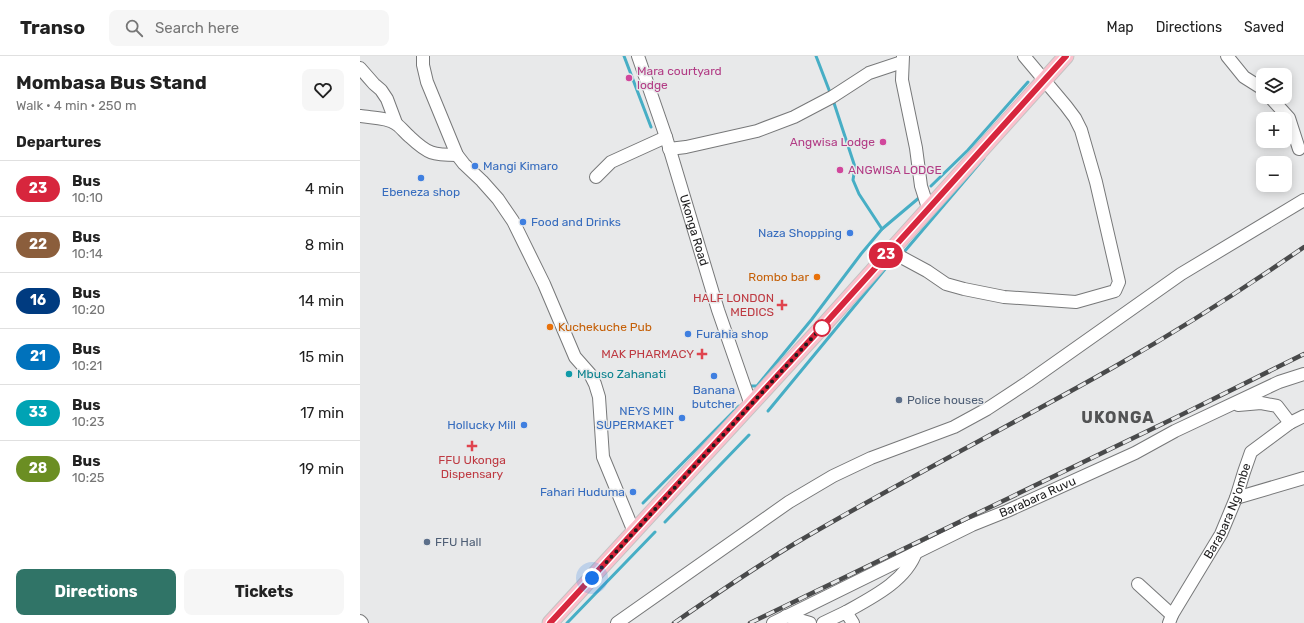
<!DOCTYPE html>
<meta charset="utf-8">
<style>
body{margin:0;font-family:Rubik,sans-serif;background:#f6f6f6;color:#222;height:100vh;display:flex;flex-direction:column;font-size:15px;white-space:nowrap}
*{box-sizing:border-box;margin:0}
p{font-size:13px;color:#767676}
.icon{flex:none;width:22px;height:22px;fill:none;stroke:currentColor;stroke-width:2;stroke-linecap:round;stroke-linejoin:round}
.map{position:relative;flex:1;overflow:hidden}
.side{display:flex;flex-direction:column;background:#fff;width:360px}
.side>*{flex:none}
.badge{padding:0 8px;border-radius:13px;font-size:14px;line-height:26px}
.controls{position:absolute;left:896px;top:12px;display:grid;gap:8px}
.controls a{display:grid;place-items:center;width:36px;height:36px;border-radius:8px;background:#fff;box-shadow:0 2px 10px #0003;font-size:20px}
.you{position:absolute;width:20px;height:20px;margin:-10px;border:3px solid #fff;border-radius:50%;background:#1a73e8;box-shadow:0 0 0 6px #1a73e833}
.map>.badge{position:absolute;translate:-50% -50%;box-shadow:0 0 0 2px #fff}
h2{padding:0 16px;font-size:15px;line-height:36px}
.round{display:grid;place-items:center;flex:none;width:42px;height:42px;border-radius:8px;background:#f6f6f6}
.headline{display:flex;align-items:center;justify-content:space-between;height:68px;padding:0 16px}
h1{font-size:19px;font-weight:700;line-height:30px}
.cta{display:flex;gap:8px;margin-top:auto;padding:8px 16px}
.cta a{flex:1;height:46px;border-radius:8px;background:#307467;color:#fff;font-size:16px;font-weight:700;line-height:46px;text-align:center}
.cta a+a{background:#f6f6f6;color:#222}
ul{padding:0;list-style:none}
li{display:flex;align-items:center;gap:12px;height:56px;padding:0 16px;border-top:1px solid #e0e0e0}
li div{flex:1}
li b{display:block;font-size:15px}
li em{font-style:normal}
li .badge{min-width:44px;font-weight:700;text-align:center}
header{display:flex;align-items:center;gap:24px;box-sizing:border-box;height:56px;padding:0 20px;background:#fff;border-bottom:1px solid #e0e0e0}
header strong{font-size:19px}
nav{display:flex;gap:22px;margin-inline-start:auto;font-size:14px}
.search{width:280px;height:36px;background:#f6f6f6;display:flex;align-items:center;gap:10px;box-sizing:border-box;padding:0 14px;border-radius:8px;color:#767676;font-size:15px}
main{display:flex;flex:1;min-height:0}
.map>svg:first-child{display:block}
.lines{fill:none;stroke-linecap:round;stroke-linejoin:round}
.stream{stroke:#47aec5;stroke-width:3}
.minor-casing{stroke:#777879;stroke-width:14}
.major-casing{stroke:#c4c4c4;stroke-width:17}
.minor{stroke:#fff;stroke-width:12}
.major{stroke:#fcbfcb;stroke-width:15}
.rail-casing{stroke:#494a4b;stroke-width:4.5}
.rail{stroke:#e8e9ea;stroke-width:3;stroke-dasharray:9;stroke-linecap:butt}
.line-casing{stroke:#fff;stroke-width:9}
.line{stroke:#d7263d;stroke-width:6}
.walk{stroke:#1c1c1d;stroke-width:4;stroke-dasharray:0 7.2}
.hotel-dot{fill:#d1479c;stroke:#e8e9ea;stroke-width:1.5}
.shop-dot{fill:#3f7fe0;stroke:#e8e9ea;stroke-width:1.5}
.food-dot{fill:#e8710a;stroke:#e8e9ea;stroke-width:1.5}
.health-dot{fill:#e0444e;stroke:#e8e9ea;stroke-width:1.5}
.stop-dot{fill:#fff;stroke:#d7263d;stroke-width:2}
.culture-dot{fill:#0f9aa8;stroke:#e8e9ea;stroke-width:1.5}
.service-dot{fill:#5c6f8a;stroke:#e8e9ea;stroke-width:1.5}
.labels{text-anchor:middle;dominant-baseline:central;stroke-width:3;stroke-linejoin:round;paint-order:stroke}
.hotel-label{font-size:12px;fill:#b23c85;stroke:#e8e9ea;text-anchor:start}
.shop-label{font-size:12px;fill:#366cbe;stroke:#e8e9ea;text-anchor:end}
.street-label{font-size:12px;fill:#1c1c1d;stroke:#e8e9ea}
.food-label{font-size:12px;fill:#c56008;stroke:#e8e9ea;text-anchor:end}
.health-label{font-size:12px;fill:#be3a42;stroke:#e8e9ea;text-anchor:end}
.culture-label{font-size:12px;fill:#0d838f;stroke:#e8e9ea;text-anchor:start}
.service-label{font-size:12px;fill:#4e5e75;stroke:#e8e9ea;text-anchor:start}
.district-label{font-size:16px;font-weight:bold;letter-spacing:1px;fill:#525354;stroke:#e8e9ea}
</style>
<header>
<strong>Transo</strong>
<div class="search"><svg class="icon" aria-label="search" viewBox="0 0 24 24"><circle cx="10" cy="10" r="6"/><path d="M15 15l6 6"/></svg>Search here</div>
<nav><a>Map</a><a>Directions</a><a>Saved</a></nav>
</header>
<main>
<section class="side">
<div class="headline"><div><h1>Mombasa Bus Stand</h1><p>Walk · 4 min · 250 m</p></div><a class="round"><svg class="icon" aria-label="heart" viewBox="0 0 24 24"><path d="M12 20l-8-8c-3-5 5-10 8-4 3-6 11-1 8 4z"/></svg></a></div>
<h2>Departures</h2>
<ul>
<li><span class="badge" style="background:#d7263d;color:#fff">23</span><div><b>Bus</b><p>10:10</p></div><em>4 min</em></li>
<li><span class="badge" style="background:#8b5e3c;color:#fff">22</span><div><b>Bus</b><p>10:14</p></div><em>8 min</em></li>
<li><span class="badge" style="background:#003b80;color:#fff">16</span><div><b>Bus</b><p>10:20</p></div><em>14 min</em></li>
<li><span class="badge" style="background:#0072bc;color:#fff">21</span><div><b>Bus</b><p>10:21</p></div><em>15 min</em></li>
<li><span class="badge" style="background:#00a3b4;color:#fff">33</span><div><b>Bus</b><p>10:23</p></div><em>17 min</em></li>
<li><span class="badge" style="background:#6b8e23;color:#fff">28</span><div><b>Bus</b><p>10:25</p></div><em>19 min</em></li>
</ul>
<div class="cta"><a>Directions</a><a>Tickets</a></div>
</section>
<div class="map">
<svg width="944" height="567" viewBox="0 0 944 567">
<rect width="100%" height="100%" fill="#e8e9ea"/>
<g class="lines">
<g class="stream">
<path d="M 264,0 L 291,71"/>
<path d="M 456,0 L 471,39"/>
<path d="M 473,44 L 495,111 L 493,124 L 499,138 L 522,173"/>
<path d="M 571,130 L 608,94 L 668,26"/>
<path d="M 542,197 L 544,196 L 624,102"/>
<path d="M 388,330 L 397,330 L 452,263 L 501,198 L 522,173 L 560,141"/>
<path d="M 408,355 L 535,201"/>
<path d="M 283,447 L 379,350"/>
<path d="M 305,466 L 389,379"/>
<path d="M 207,567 L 295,476"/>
</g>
<defs>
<g id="minor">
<path d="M 63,0 L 63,9 L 67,26 L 97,99 L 104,108 L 122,125 L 138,143 L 153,165 L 184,228 L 215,301 L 230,318 L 235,328 L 239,341 L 243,401 L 274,476"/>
<path id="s1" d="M 278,0 L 306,81 L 358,254 L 391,349"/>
<path d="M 543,0 L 542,24 L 556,92 L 561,130 L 568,152"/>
<path d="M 867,0 L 884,21 L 903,33"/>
<path d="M 0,12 L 14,28 L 21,34 L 27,43 L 36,67"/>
<path d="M 910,41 L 929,62 L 939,93"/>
<path d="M 0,60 C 11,62 27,61 36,68 C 41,71 45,77 50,81 C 68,98 73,99 97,99"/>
<path d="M 309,93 L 326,91 L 397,75 L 434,61 L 472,41 L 509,17 L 542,6"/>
<path d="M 236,121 L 251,106 L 306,81"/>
<path d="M 530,195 L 567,215 L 586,228 L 604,233 L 644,241 L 716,246 L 755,235 L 759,226 L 736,126 L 721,74 L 715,62 L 706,50 L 664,0"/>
<path d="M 878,349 L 901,347 L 917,350 L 930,367"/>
<path d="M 876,442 L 944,422"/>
<path d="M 778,528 L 812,559"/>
<path d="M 486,556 C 511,542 546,525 556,496"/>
<path d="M 426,560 L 450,567"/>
<path d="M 0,565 L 2,567"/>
<path d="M 257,567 L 429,446 L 473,420 L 511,402 L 594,371 L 627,353 L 668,326 L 821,218 L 944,144"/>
<path id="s2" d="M 413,567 L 612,469 L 647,455 L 775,397 L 815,375 L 919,326 L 944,318"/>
<path d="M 463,567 L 486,556 L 493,567"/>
<path id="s3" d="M 809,567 L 812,559 L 861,478 L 876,442 L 884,416 L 891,396 L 930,367 L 944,360"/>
</g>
<path id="major" d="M 190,567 L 463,270 L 706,0"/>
</defs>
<use href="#minor" class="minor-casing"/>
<use href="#major" class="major-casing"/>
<use href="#minor" class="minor"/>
<use href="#major" class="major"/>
<defs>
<g id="rail">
<path d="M 314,567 C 353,540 393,513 434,488 C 539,426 648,371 754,311 C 819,274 882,234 944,191"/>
<path d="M 390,567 L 823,358 L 944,298"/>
</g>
</defs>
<use href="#rail" class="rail-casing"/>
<use href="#rail" class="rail"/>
</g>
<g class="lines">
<defs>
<path id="line" d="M 190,567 L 463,270 L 706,0"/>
</defs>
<use href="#line" class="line-casing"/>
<use href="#line" class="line"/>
<path class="walk" d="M 232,522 L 463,270 L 462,272"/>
</g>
<g class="hotel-dot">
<circle cx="269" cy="22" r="4"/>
<circle cx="523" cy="86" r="4"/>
<circle cx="480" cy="114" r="4"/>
</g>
<g class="shop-dot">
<circle cx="115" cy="110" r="4"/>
<circle cx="61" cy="122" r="4"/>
<circle cx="163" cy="166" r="4"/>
<circle cx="490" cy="177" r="4"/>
<circle cx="328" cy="278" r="4"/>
<circle cx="354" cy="320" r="4"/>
<circle cx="322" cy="362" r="4"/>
<circle cx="164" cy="369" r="4"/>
<circle cx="273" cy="436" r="4"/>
</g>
<g class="food-dot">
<circle cx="457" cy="221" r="4"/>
<circle cx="190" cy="271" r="4"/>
</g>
<g class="health-dot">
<path d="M420 243h4v4h4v4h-4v4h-4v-4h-4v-4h4z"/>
<path d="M340 292h4v4h4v4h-4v4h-4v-4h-4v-4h4z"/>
<path d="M110 384h4v4h4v4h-4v4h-4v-4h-4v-4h4z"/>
</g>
<circle class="stop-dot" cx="462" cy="272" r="8"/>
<circle class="culture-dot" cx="209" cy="318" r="4"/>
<g class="service-dot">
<circle cx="539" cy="344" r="4"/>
<circle cx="67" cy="486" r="4"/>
</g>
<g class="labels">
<g class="hotel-label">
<text x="277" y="15">Mara courtyard<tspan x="277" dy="14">lodge</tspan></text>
<text x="515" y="86" text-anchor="end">Angwisa Lodge</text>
<text x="488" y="114">ANGWISA LODGE</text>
</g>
<g class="shop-label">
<text x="123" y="110" text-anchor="start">Mangi Kimaro</text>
<text x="61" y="136" text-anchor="middle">Ebeneza shop</text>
<text x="171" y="166" text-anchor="start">Food and Drinks</text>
<text x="482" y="177">Naza Shopping</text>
<text x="336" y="278" text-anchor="start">Furahia shop</text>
<text x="354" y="334" text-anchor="middle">Banana<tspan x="354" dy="14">butcher</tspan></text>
<text x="314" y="355">NEYS MIN<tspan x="314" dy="14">SUPERMAKET</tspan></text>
<text x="156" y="369">Hollucky Mill</text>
<text x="265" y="436">Fahari Huduma</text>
</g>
<g class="street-label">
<text stroke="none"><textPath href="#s1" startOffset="183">Ukonga Road</textPath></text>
<text stroke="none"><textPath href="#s2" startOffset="293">Barabara Ruvu</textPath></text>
<text stroke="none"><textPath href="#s3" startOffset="127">Barabara Ng'ombe</textPath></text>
</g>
<g class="food-label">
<text x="449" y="221">Rombo bar</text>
<text x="198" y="271" text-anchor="start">Kuchekuche Pub</text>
</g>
<g class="health-label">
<text x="414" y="242">HALF LONDON<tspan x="414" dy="14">MEDICS</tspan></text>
<text x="334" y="298">MAK PHARMACY</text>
<text x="112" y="404" text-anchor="middle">FFU Ukonga<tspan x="112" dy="14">Dispensary</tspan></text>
</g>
<g class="culture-label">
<text x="217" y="318">Mbuso Zahanati</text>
</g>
<g class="service-label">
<text x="547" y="344">Police houses</text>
<text x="75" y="486">FFU Hall</text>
</g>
<g class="district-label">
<text x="758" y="361">UKONGA</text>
</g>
</g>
</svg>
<div class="controls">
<a><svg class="icon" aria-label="layers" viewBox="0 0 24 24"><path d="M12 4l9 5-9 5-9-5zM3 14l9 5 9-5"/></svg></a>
<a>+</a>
<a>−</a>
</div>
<div class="you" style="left:232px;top:522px"></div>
<b class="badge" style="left:526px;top:199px;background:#d7263d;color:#fff">23</b>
</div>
</main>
